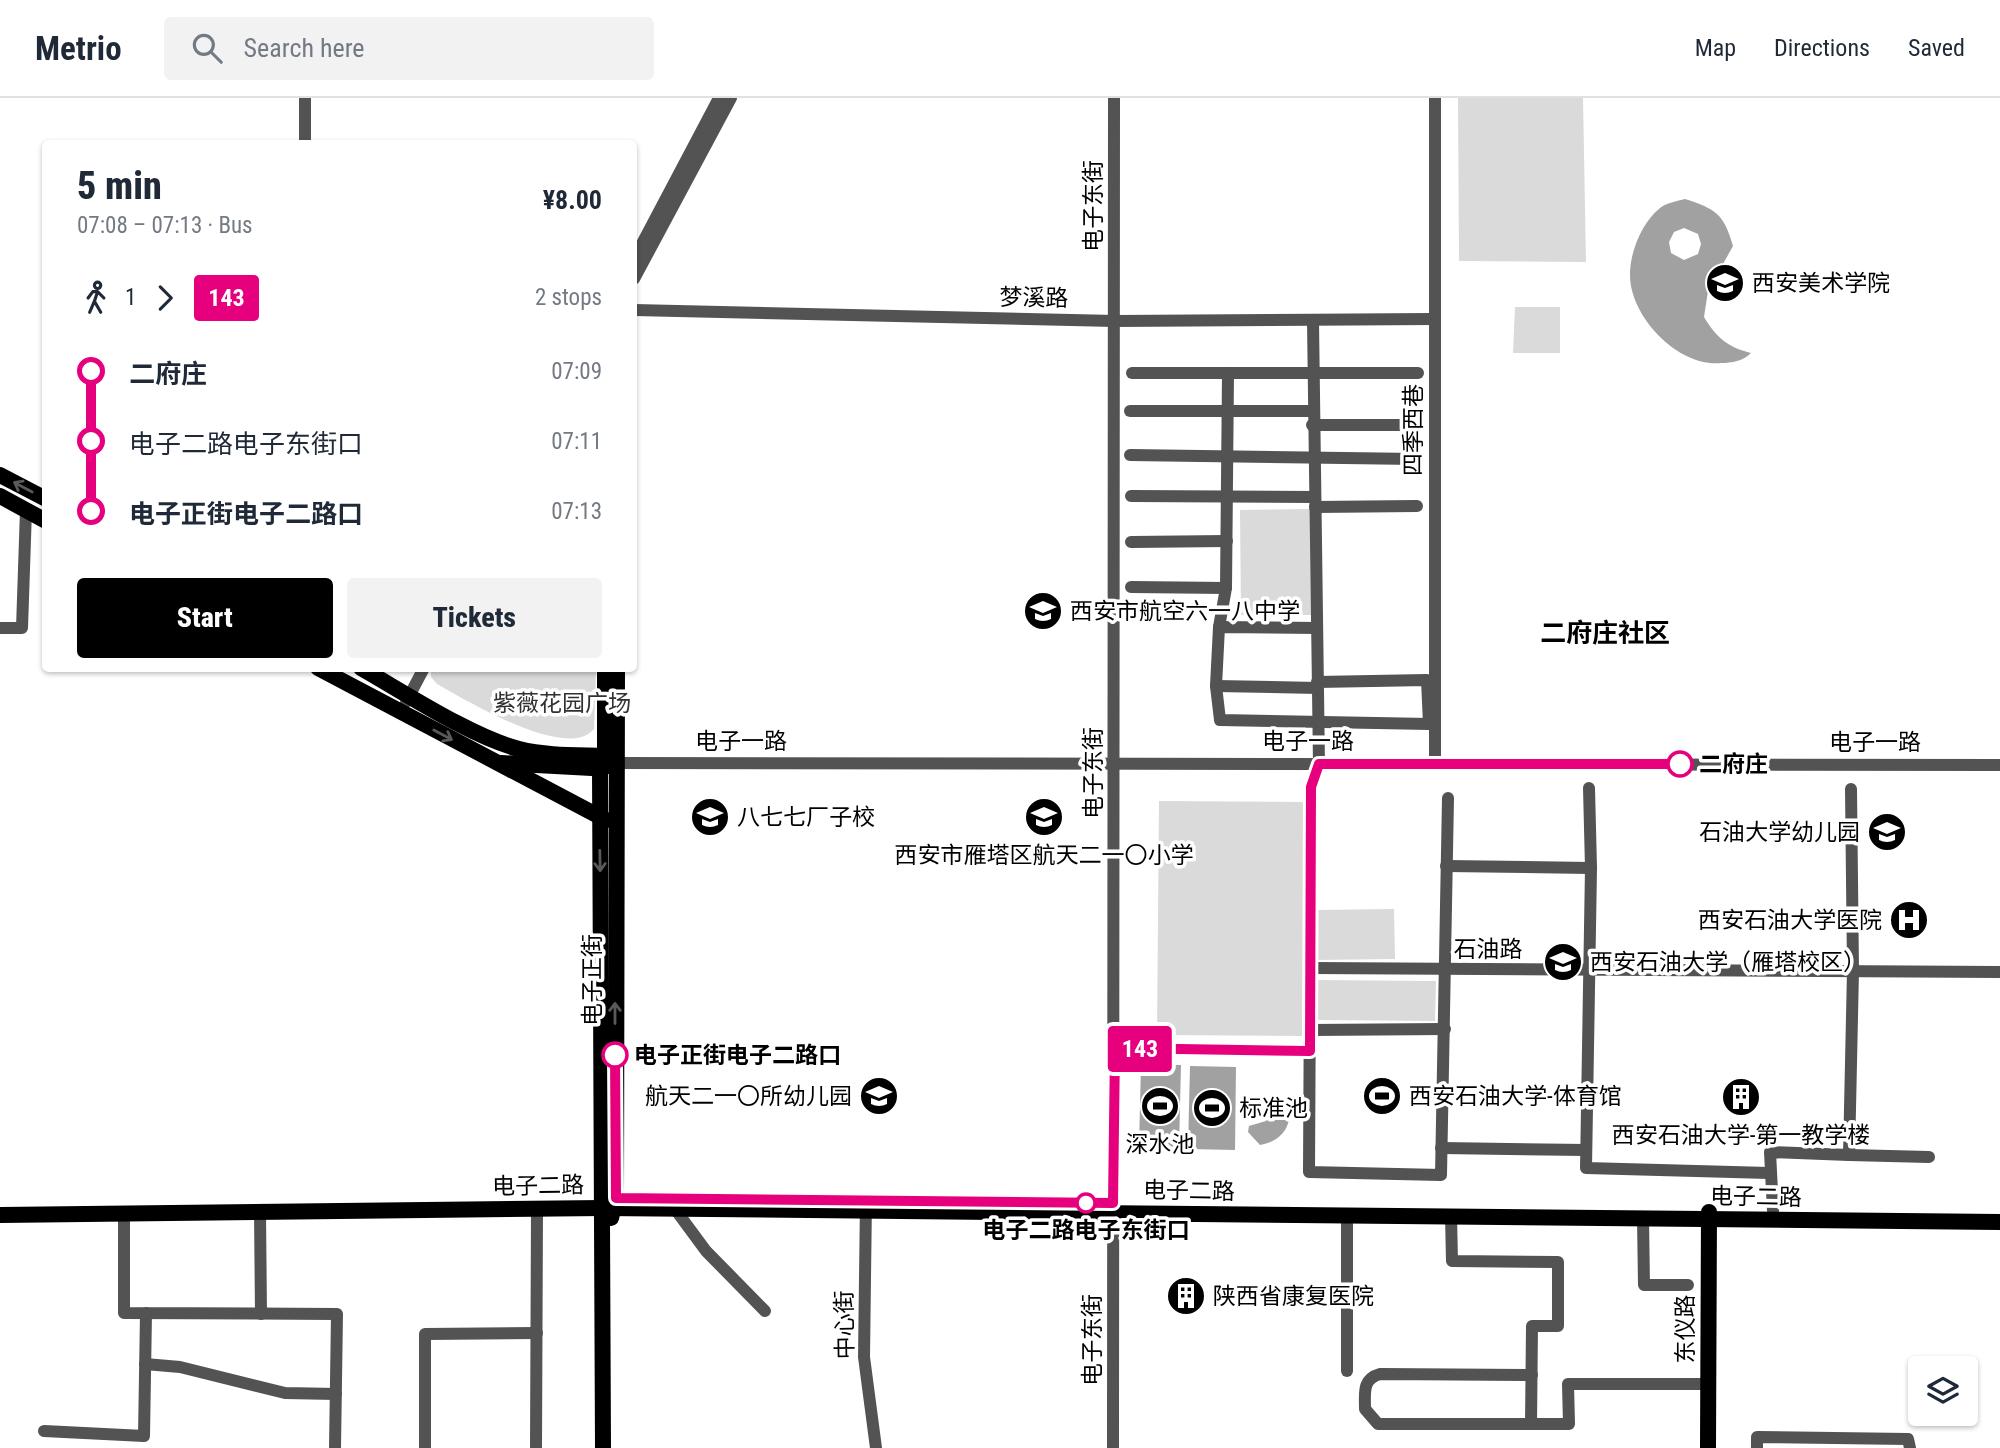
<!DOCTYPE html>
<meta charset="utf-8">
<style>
body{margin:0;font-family:"Roboto Condensed","Noto Sans SC",sans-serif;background:#f2f2f3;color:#1f2937;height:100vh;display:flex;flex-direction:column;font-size:26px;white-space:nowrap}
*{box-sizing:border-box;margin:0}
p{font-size:23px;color:#747a83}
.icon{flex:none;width:38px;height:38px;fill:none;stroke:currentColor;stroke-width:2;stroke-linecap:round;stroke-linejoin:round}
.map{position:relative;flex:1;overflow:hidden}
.panel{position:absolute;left:42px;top:42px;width:595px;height:532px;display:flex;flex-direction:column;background:#fff;border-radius:7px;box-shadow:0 2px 5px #0004}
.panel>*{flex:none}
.badge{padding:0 14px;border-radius:5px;font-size:24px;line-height:46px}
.controls{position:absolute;left:1908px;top:1258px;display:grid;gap:14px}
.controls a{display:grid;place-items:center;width:70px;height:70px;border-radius:7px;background:#fff;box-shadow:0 2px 5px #0004;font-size:35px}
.map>.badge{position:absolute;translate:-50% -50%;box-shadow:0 0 0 4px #fff}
.legs{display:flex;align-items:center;gap:10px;height:77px;padding:0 35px;font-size:23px}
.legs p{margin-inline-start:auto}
.summary{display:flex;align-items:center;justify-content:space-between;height:119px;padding:0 35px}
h1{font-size:38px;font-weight:800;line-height:52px}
.action{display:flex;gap:14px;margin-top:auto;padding:14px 35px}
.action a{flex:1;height:80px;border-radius:7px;background:#000;color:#fff;font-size:28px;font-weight:800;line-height:80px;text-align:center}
.action a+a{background:#f2f2f3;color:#1f2937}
ul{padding:0 35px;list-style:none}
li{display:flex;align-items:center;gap:24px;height:70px;font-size:26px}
li i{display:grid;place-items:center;width:10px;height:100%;margin:0 9px;background:currentColor}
li i::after{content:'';width:18px;height:18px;margin:-9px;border:5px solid;border-radius:50%;background:#fff}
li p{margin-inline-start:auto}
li:first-child i{background:linear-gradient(#0000 50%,currentColor 0)}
li:last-child i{background:linear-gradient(currentColor 50%,#0000 0)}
header{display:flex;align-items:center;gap:42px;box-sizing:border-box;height:98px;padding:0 35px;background:#fff;border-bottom:2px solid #e0e1e3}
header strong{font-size:33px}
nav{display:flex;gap:38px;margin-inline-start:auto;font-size:24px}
.search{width:490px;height:63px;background:#f2f2f3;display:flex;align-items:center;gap:18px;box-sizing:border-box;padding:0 24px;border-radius:7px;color:#747a83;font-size:26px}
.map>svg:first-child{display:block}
.green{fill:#dadada}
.water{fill:#a1a1a1;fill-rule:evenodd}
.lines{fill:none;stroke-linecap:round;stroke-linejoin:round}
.minor{stroke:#535353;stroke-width:12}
.major{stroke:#000;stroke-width:16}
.oneway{stroke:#595959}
.line-1-casing{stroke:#fff;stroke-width:16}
.line-1{stroke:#e6007e;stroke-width:10}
.stop-1-dot{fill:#fff;stroke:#e6007e;stroke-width:3.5}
.labels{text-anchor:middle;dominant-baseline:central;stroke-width:7;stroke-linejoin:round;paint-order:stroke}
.street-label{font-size:23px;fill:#000;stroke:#fff}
.poi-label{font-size:23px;fill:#000;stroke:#fff;text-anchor:start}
.park-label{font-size:23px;fill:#313131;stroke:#fff}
.stop-label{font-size:23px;font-weight:bold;fill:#000;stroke:#fff;text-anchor:start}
.quarter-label{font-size:26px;font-weight:bold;fill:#000;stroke:#fff}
</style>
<header>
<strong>Metrio</strong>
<div class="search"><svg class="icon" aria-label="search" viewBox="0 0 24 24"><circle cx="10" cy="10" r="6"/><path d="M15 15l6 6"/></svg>Search here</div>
<nav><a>Map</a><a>Directions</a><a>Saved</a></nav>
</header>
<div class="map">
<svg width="2000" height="1350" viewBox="0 0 2000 1350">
<rect width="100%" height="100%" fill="#fff"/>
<g class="green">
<path d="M 1458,0 L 1583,0 L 1586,164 L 1459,163 Z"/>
<path d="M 1515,209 L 1560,209 L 1560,255 L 1513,255 Z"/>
<path d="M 1310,411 L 1311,517 L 1241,517 L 1240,412 Z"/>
<path d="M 431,571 L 596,571 L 594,631 C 567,664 466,602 437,586 L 431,579 Z"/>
<path d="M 1159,703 L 1306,704 L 1305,938 L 1157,937 Z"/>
<path d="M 1394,811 L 1395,861 L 1316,862 L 1316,812 Z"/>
<path d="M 1316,882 L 1436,883 L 1435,923 L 1316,922 Z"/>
</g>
<g class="water">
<path d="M 1685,101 C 1716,111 1724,116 1733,148 L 1708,193 L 1704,219 C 1716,239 1727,249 1751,255 C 1743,263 1732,265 1721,265 C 1681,269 1638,226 1631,188 C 1626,162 1640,126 1660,110 C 1666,105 1677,103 1685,101 ZM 1684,130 L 1698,136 L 1701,146 L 1698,156 L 1684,162 L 1671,155 L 1669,144 L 1674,134 Z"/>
<path d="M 1141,966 L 1181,967 L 1179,1050 L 1139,1049 Z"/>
<path d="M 1190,968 L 1236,969 L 1235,1052 L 1188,1051 Z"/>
<path d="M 1281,1011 L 1289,1021 C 1287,1036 1274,1045 1260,1047 L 1248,1034 L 1249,1028 L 1266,1023 L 1274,1012 Z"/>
</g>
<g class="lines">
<g class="minor">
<path d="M 305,46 L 305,0"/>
<path d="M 634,161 L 719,0"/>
<path d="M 634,181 L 731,0"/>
<path d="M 634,212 L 1115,223 L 1434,221"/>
<path d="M 1313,223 L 1319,666 L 1311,689 L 1309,1074 L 1441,1077 L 1448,700"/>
<path d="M 1132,275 L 1418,275"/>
<path d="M 1130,313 L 1313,313"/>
<path d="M 1312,327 L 1417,327"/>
<path d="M 1130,357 L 1417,361"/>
<path d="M 1131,398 L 1315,399"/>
<path d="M 1315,409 L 1417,408"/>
<path d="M 1131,444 L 1227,443"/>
<path d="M 1131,489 L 1226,490"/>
<path d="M 1219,529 L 1226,490 L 1228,275"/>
<path d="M 0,530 L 22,530 L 26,412"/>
<path d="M 1317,530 L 1219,529 L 1216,588 L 1220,622 L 1429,626 L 1427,582 L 1317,584"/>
<path d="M 1216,588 L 1318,590"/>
<path d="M 406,604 L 424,570"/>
<path d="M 617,665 L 2000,667"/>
<path d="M 1435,665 L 1435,0"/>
<path d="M 1589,690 L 1591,770 L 1586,1070 L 1769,1075"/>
<path d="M 1446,768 L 1591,770"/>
<path d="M 1312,870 L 2000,874"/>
<path d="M 1310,932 L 1445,931"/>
<path d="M 1115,951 L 1310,953"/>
<path d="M 1441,1050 L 1586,1052"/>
<path d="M 1849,1057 L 1929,1059"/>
<path d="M 866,1102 L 864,1259 L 876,1350"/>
<path d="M 675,1111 L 706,1153 L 765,1213"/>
<path d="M 1773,1113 L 1770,1054 L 1849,1057 L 1853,873 L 1851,691"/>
<path d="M 260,1114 L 261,1216"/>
<path d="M 124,1115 L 124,1215 L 337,1216 L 335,1350"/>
<path d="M 1347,1117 L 1347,1273"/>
<path d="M 1451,1118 L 1452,1163 L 1558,1164 L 1558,1228 L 1532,1228 L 1531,1326"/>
<path d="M 1643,1120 L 1644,1187 L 1688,1187"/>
<path d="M 145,1266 L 180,1269 L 285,1295 L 336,1296"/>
<path d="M 1532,1277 L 1380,1276 C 1362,1281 1365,1295 1365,1311 L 1378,1326 L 1569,1326 L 1568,1286 L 1708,1286"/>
<path d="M 44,1333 L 144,1338 L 146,1215"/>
<path d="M 425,1350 L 425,1236 L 537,1235"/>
<path d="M 536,1350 L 537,1111"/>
<path d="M 1113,1350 L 1114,0"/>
<path d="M 1757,1350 L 1757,1339 L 1908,1341 L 1910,1350"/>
</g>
<g class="major">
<path d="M 0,377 L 46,401"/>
<path d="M 0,398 L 46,423"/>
<path d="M 318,570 L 606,722"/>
<path d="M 361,570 C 405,595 472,639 519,651 C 547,658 577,657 605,658"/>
<path d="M 501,665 L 592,670 L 608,668"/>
<path d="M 0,1117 L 603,1110 L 2000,1124"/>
<path d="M 611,1120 L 616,1100 L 617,570"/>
<path d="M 603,1350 L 600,671 L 605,658 L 605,570"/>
<path d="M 1708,1350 L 1709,1114"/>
</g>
</g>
<defs><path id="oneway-shaft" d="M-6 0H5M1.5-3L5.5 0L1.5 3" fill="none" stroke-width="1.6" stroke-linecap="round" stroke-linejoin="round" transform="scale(1.75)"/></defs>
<g class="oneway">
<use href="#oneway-shaft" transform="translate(23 389) rotate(-152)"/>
<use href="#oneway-shaft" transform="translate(443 637) rotate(28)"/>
<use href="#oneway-shaft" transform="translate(600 763) rotate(89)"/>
<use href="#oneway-shaft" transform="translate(615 915) rotate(-90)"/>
</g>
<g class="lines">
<defs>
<path id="line-1" d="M 615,957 L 616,1100 L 1113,1105 L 1115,950 L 1310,953 L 1311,689 L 1319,666 L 1680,666"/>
</defs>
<use href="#line-1" class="line-1-casing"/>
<use href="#line-1" class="line-1"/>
</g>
<defs>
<symbol id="university-disc" viewBox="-11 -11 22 22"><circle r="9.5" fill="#000" stroke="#fff"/><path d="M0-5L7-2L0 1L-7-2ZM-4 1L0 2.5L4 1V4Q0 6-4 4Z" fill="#fff"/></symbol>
<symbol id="school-disc" viewBox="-11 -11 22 22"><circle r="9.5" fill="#000" stroke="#fff"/><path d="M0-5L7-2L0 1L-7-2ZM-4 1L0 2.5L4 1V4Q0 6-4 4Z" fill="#fff"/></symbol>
<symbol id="hospital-disc" viewBox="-11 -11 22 22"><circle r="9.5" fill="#000" stroke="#fff"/><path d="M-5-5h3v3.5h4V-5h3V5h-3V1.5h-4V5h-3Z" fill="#fff"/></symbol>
<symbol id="stadium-disc" viewBox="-11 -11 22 22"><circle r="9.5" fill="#000" stroke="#fff"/><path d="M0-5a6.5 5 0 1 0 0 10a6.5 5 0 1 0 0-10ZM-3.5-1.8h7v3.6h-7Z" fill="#fff"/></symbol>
<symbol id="building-disc" viewBox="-11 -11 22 22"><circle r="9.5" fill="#000" stroke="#fff"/><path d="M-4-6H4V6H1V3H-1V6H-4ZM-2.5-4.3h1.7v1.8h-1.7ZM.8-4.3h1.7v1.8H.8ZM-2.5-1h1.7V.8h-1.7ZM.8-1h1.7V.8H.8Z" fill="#fff"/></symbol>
</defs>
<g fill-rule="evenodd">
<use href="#university-disc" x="1703" y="163" width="44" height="44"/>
<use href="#school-disc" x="1021" y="491" width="44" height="44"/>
<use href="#school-disc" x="688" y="697" width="44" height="44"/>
<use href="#school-disc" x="1022" y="697" width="44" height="44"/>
<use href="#school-disc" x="1865" y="712" width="44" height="44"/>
<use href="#hospital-disc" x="1887" y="800" width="44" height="44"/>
<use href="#university-disc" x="1541" y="842" width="44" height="44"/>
<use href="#school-disc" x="857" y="976" width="44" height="44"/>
<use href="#stadium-disc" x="1360" y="976" width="44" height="44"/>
<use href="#building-disc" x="1719" y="977" width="44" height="44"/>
<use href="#stadium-disc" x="1138" y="986" width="44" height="44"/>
<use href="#stadium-disc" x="1190" y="988" width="44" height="44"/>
<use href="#building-disc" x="1164" y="1176" width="44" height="44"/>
</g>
<g class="stop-1-dot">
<circle cx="1680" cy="666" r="12"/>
<circle cx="615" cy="957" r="12"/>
<circle cx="1086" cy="1105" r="9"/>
</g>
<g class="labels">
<g class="street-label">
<text transform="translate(1093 108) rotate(-90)">电子东街</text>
<text transform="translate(1034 200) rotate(1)">梦溪路</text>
<text transform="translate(1413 332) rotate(-90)">四季西巷</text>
<text x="741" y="643">电子一路</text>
<text x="1308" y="643">电子一路</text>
<text x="1875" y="644">电子一路</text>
<text transform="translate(1093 675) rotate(-90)">电子东街</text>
<text x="1488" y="851">石油路</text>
<text transform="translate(592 882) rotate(-90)">电子正街</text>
<text transform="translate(538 1088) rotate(-1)">电子二路</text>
<text transform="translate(1189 1093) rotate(1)">电子二路</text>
<text transform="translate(1756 1099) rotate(1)">电子二路</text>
<text transform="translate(845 1227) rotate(-91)">中心街</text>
<text transform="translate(1685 1231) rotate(-90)">东仪路</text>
<text transform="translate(1092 1242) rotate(-90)">电子东街</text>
</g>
<g class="poi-label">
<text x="1752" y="185">西安美术学院</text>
<text x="1070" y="513">西安市航空六一八中学</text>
<text x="737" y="719">八七七厂子校</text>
<text x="1860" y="734" text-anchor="end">石油大学幼儿园</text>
<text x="1044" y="757" text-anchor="middle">西安市雁塔区航天二一〇小学</text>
<text x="1882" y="822" text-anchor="end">西安石油大学医院</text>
<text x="1590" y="864">西安石油大学（雁塔校区）</text>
<text x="852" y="998" text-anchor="end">航天二一〇所幼儿园</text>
<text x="1409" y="998">西安石油大学-体育馆</text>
<text x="1239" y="1010">标准池</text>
<text x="1741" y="1037" text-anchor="middle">西安石油大学-第一教学楼</text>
<text x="1160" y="1046" text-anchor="middle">深水池</text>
<text x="1213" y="1198">陕西省康复医院</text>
</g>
<g class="park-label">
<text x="562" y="605">紫薇花园广场</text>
</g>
<g class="stop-label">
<text x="1699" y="666">二府庄</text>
<text x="634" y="957">电子正街电子二路口</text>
<text x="1086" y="1132" text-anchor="middle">电子二路电子东街口</text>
</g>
<g class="quarter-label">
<text x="1605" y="535">二府庄社区</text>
</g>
</g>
</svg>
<div class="controls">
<a><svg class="icon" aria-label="layers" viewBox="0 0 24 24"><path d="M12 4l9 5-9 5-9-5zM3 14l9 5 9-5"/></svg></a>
</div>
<b class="badge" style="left:1140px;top:951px;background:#e6007e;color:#fff">143</b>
<section class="panel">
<div class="summary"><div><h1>5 min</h1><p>07:08 – 07:13 · Bus</p></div><b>¥8.00</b></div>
<div class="legs"><svg class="icon" aria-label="walk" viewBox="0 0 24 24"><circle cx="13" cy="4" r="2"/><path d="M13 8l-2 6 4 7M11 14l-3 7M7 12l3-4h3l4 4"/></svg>1<svg class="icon" aria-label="forward" viewBox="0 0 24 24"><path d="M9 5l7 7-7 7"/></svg><b class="badge" style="background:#e6007e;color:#fff">143</b><p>2 stops</p></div>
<ul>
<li><i style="color:#e6007e"></i><b>二府庄</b><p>07:09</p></li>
<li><i style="color:#e6007e"></i><span>电子二路电子东街口</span><p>07:11</p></li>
<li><i style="color:#e6007e"></i><b>电子正街电子二路口</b><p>07:13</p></li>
</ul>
<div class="action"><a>Start</a><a>Tickets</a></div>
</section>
</div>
